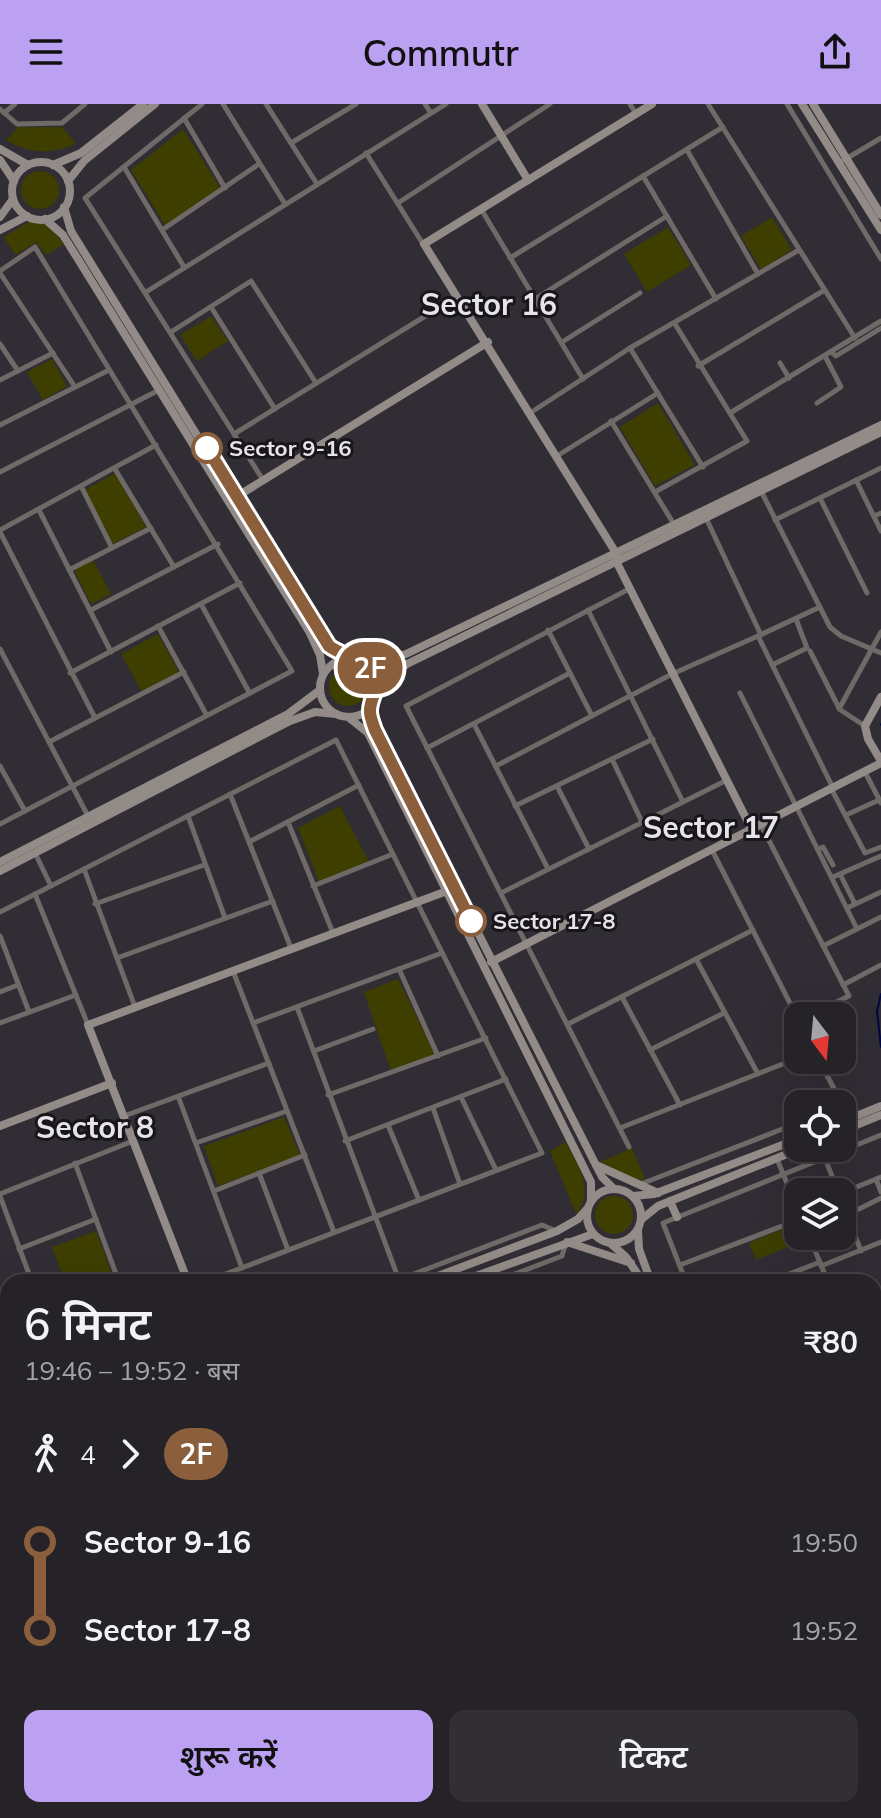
<!DOCTYPE html>
<html lang="hi">
<meta charset="utf-8">
<style>
body{margin:0;font-family:Mulish,"Noto Sans Devanagari",sans-serif;background:#312f34;color:#f1f3f6;height:100vh;display:flex;flex-direction:column;font-size:30px;white-space:nowrap}
*{box-sizing:border-box;margin:0}
p{font-size:26px;color:#a3a4a8}
.icon{flex:none;width:44px;height:44px;fill:none;stroke:currentColor;stroke-width:2;stroke-linecap:round;stroke-linejoin:round}
.map{position:relative;flex:1;overflow:hidden}
.sheet{position:absolute;left:0px;top:1170px;width:882px;height:544px;display:flex;flex-direction:column;background:#252228;border-radius:24px 24px 0 0;box-shadow:0 8px 32px #0002,0 0 0 2px #423f45}
.sheet>*{flex:none}
.badge{padding:0 16px;border-radius:26px;font-size:28px;line-height:52px}
.needle{width:52px;rotate:164deg}
.fabs{position:absolute;left:784px;top:898px;display:grid;gap:16px}
.fabs a{display:grid;place-items:center;width:72px;height:72px;border-radius:16px;background:#252228;box-shadow:0 8px 32px #0002,0 0 0 2px #423f45;font-size:40px}
.map>.badge{position:absolute;translate:-50% -50%;box-shadow:0 0 0 4px #fff}
.legs{display:flex;align-items:center;gap:12px;height:88px;padding:0 24px;font-size:26px}
.legs p{margin-inline-start:auto}
.headline{display:flex;align-items:center;justify-content:space-between;height:136px;padding:0 24px}
h1{font-size:44px;font-weight:600;line-height:60px}
.action{display:flex;gap:16px;margin-top:auto;padding:16px 24px}
.action a{flex:1;height:92px;border-radius:16px;background:#bca0f2;color:#111;font-size:32px;font-weight:600;line-height:92px;text-align:center}
.action a+a{background:#312f34;color:#f1f3f6}
ul{padding:0 24px;list-style:none}
li{display:flex;align-items:center;gap:28px;height:88px;font-size:30px}
li i{display:grid;place-items:center;width:12px;height:100%;margin:0 10px;background:currentColor}
li i::after{content:'';width:20px;height:20px;margin:-10px;border:6px solid;border-radius:50%;background:#252228}
li p{margin-inline-start:auto}
li:first-child i{background:linear-gradient(#0000 50%,currentColor 0)}
li:last-child i{background:linear-gradient(currentColor 50%,#0000 0)}
header{display:flex;justify-content:space-between;align-items:center;height:104px;padding:0 24px;background:#bca0f2;color:#111;font-size:36px;font-weight:600}
.map>svg:first-child{display:block}
.green{fill:#3d3e00}
.lines{fill:none;stroke-linecap:round;stroke-linejoin:round}
.stream{stroke:#000644;stroke-width:2}
.street{stroke:#6f6a67;stroke-width:5}
.secondary{stroke:#938b87;stroke-width:8}
.line-1-casing{stroke:#fff;stroke-width:18}
.line-1{stroke:#8b5e3c;stroke-width:12}
.stop-1-dot{fill:#fff;stroke:#8b5e3c;stroke-width:4}
.labels{text-anchor:middle;dominant-baseline:central;stroke-width:6;stroke-linejoin:round;paint-order:stroke}
.stop-label{font-size:22px;font-weight:bold;fill:#e6e3e9;stroke:#18161a;text-anchor:start}
.district-label{font-size:30px;font-weight:bold;fill:#e6e3e9;stroke:#18161a}
</style>
<header><svg class="icon" aria-label="menu" viewBox="0 0 24 24"><path d="M4 6h16M4 12h16M4 18h16"/></svg>Commutr<svg class="icon" aria-label="share" viewBox="0 0 24 24"><path d="M12 15V3M7 8l5-5 5 5M5 13v7h14v-7"/></svg></header>
<div class="map">
<svg width="881" height="1714" viewBox="0 0 881 1714">
<rect width="100%" height="100%" fill="#312d35"/>
<g class="green">
<path d="M 18,23 L 62,23 L 76,40 C 52,51 28,50 6,36 Z"/>
<path d="M 183,25 L 221,85 L 165,121 L 131,66 Z"/>
<circle cx="40" cy="86" r="19"/>
<path d="M 772,113 L 792,146 L 761,165 L 741,132 Z"/>
<path d="M 29,118 L 47,120 L 64,140 L 46,151 L 36,138 L 16,151 L 3,133 Z"/>
<path d="M 668,123 L 691,161 L 647,188 L 624,150 Z"/>
<path d="M 211,212 L 228,237 L 197,257 L 180,231 Z"/>
<path d="M 52,255 L 67,282 L 43,296 L 27,268 Z"/>
<path d="M 658,299 L 695,361 L 655,382 L 620,323 Z"/>
<path d="M 115,369 L 146,423 L 113,440 L 85,386 Z"/>
<path d="M 93,456 L 111,490 L 91,500 L 74,466 Z"/>
<path d="M 158,530 L 179,569 L 142,588 L 121,550 Z"/>
<circle cx="348" cy="583" r="19"/>
<path d="M 340,702 L 369,758 L 319,778 L 298,724 Z"/>
<path d="M 398,875 L 435,950 L 391,967 L 364,888 Z"/>
<path d="M 284,1013 L 300,1051 L 218,1082 L 204,1042 Z"/>
<path d="M 566,1038 C 577,1061 596,1086 576,1110 L 550,1047 Z"/>
<path d="M 632,1044 L 645,1075 L 639,1077 L 600,1058 Z"/>
<circle cx="614" cy="1111" r="19"/>
<path d="M 792,1121 L 798,1139 L 756,1156 L 749,1139 Z"/>
<path d="M 96,1127 L 115,1178 L 65,1178 L 52,1143 Z"/>
</g>
<g class="lines">
<g class="stream">
<path d="M 881,620 L 881,621"/>
<path d="M 881,890 L 877,907 L 881,943"/>
<path d="M 874,1197 L 881,1189"/>
<path d="M 371,1714 L 383,1706"/>
</g>
<g class="street">
<path d="M 202,0 L 85,94 L 263,376"/>
<path d="M 223,0 L 285,100"/>
<path d="M 266,0 L 317,80"/>
<path d="M 425,0 L 431,9"/>
<path d="M 630,0 L 636,10"/>
<path d="M 708,0 L 855,234"/>
<path d="M 787,0 L 881,155"/>
<path d="M 0,5 L 17,20 L 62,19 L 85,0"/>
<path d="M 4,9 L 15,0"/>
<path d="M 184,14 L 225,84"/>
<path d="M 291,39 L 356,0"/>
<path d="M 687,46 L 758,170"/>
<path d="M 366,49 L 423,140"/>
<path d="M 839,59 L 881,34"/>
<path d="M 124,63 L 184,163"/>
<path d="M 643,72 L 716,195"/>
<path d="M 398,99 L 550,0"/>
<path d="M 481,105 L 583,275"/>
<path d="M 162,126 L 259,60"/>
<path d="M 510,154 L 723,23"/>
<path d="M 0,167 L 35,143 L 292,567 L 0,720"/>
<path d="M 0,169 L 75,283"/>
<path d="M 146,188 L 446,0"/>
<path d="M 535,195 L 667,112"/>
<path d="M 211,203 L 275,305"/>
<path d="M 171,228 L 251,177 L 316,279"/>
<path d="M 562,238 L 640,189"/>
<path d="M 0,240 L 18,267"/>
<path d="M 630,244 L 703,363"/>
<path d="M 831,248 L 836,252 L 881,224"/>
<path d="M 780,259 L 789,274"/>
<path d="M 698,262 L 823,187"/>
<path d="M 0,276 L 53,249"/>
<path d="M 817,299 L 841,283 L 825,252"/>
<path d="M 530,309 L 630,244 L 799,146"/>
<path d="M 730,309 L 881,217"/>
<path d="M 611,317 L 675,422"/>
<path d="M 0,321 L 109,266"/>
<path d="M 234,330 L 458,192"/>
<path d="M 557,352 L 658,289"/>
<path d="M 115,365 L 174,463"/>
<path d="M 0,368 L 159,286"/>
<path d="M 856,376 L 881,427"/>
<path d="M 82,384 L 112,444"/>
<path d="M 760,385 L 830,523 L 841,532 L 881,549"/>
<path d="M 655,388 L 747,337 L 675,220"/>
<path d="M 820,394 L 867,489"/>
<path d="M 39,406 L 111,548"/>
<path d="M 874,412 L 881,409"/>
<path d="M 706,414 L 761,531"/>
<path d="M 775,416 L 881,364"/>
<path d="M 0,426 L 156,341"/>
<path d="M 0,428 L 95,614"/>
<path d="M 69,466 L 151,424"/>
<path d="M 629,485 L 406,602 L 629,1043"/>
<path d="M 201,500 L 249,588"/>
<path d="M 820,503 L 758,532 L 833,684"/>
<path d="M 91,506 L 218,440"/>
<path d="M 588,506 L 683,698"/>
<path d="M 158,522 L 206,610"/>
<path d="M 548,526 L 592,612"/>
<path d="M 0,545 L 89,714"/>
<path d="M 810,547 L 839,604"/>
<path d="M 772,561 L 807,544 L 796,515"/>
<path d="M 70,569 L 240,479"/>
<path d="M 740,589 L 857,825"/>
<path d="M 474,620 L 548,765"/>
<path d="M 865,622 L 839,605 L 881,528"/>
<path d="M 49,638 L 184,568"/>
<path d="M 427,644 L 570,569"/>
<path d="M 612,655 L 642,718"/>
<path d="M 0,662 L 25,707"/>
<path d="M 496,662 L 672,570 L 758,532"/>
<path d="M 865,668 L 881,699"/>
<path d="M 557,682 L 589,745"/>
<path d="M 832,686 L 865,749 L 881,743"/>
<path d="M 230,690 L 291,844"/>
<path d="M 515,702 L 653,635"/>
<path d="M 846,711 L 879,696"/>
<path d="M 188,712 L 225,814"/>
<path d="M 288,718 L 333,829"/>
<path d="M 761,721 L 849,892 L 808,912"/>
<path d="M 249,738 L 359,681"/>
<path d="M 818,745 L 823,743 L 833,761"/>
<path d="M 712,746 L 798,915"/>
<path d="M 35,749 L 51,782"/>
<path d="M 84,765 L 135,903"/>
<path d="M 840,770 L 855,800"/>
<path d="M 833,773 L 881,752"/>
<path d="M 313,782 L 393,750"/>
<path d="M 501,789 L 725,677"/>
<path d="M 35,790 L 88,921"/>
<path d="M 95,800 L 204,761"/>
<path d="M 847,804 L 881,788"/>
<path d="M 0,808 L 336,636 L 542,1049 L 205,1178"/>
<path d="M 0,832 L 29,908"/>
<path d="M 823,842 L 881,813"/>
<path d="M 117,854 L 273,797"/>
<path d="M 696,855 L 758,970"/>
<path d="M 399,865 L 438,952"/>
<path d="M 233,867 L 334,1128"/>
<path d="M 843,881 L 881,861"/>
<path d="M 0,888 L 18,881"/>
<path d="M 622,893 L 680,1001"/>
<path d="M 297,903 L 399,1176"/>
<path d="M 0,919 L 76,891"/>
<path d="M 253,919 L 442,849"/>
<path d="M 568,920 L 753,826"/>
<path d="M 650,946 L 724,909"/>
<path d="M 314,947 L 373,925"/>
<path d="M 819,956 L 842,1000"/>
<path d="M 328,991 L 486,934"/>
<path d="M 178,992 L 242,1164"/>
<path d="M 461,993 L 496,1066"/>
<path d="M 842,1001 L 850,1018"/>
<path d="M 433,1004 L 460,1080"/>
<path d="M 124,1012 L 269,959"/>
<path d="M 388,1021 L 419,1096"/>
<path d="M 620,1024 L 798,954"/>
<path d="M 345,1037 L 506,975"/>
<path d="M 196,1039 L 287,1007"/>
<path d="M 825,1054 L 838,1088"/>
<path d="M 777,1055 L 798,1106"/>
<path d="M 75,1059 L 119,1178"/>
<path d="M 259,1069 L 288,1146"/>
<path d="M 876,1075 L 881,1088"/>
<path d="M 641,1080 L 798,1019"/>
<path d="M 214,1087 L 305,1051"/>
<path d="M 842,1089 L 881,1073"/>
<path d="M 0,1090 L 133,1037"/>
<path d="M 0,1092 L 32,1178"/>
<path d="M 842,1099 L 861,1147"/>
<path d="M 847,1111 L 881,1094"/>
<path d="M 809,1132 L 828,1178"/>
<path d="M 19,1145 L 96,1115"/>
<path d="M 680,1161 L 798,1116"/>
<path d="M 821,1162 L 881,1138"/>
<path d="M 393,1178 L 542,1121 L 556,1127"/>
<path d="M 494,1178 L 562,1152 L 566,1139"/>
<path d="M 686,1178 L 663,1119 L 881,1031"/>
<path d="M 769,1178 L 820,1158"/>
<path d="M 0,1255 L 8,1252"/>
<path d="M 0,1326 L 8,1323"/>
<path d="M 0,1364 L 8,1361"/>
<path d="M 0,1429 L 8,1426"/>
<path d="M 0,1506 L 8,1503"/>
<path d="M 0,1573 L 8,1570"/>
<path d="M 0,1628 L 8,1625"/>
<path d="M 0,1674 L 8,1672"/>
<path d="M 0,1689 L 3,1714"/>
<path d="M 69,1706 L 69,1714"/>
<path d="M 114,1706 L 115,1714"/>
<path d="M 230,1706 L 233,1714"/>
<path d="M 309,1706 L 311,1714"/>
<path d="M 461,1706 L 470,1714"/>
<path d="M 536,1706 L 545,1714"/>
<path d="M 613,1706 L 622,1714"/>
<path d="M 490,1714 L 497,1706"/>
<path d="M 654,1714 L 661,1706"/>
</g>
<g class="secondary">
<path d="M 482,0 L 528,76"/>
<path d="M 652,0 L 424,140 L 616,449 L 616,457 L 752,726"/>
<path d="M 802,0 L 881,126"/>
<path d="M 813,0 L 881,111"/>
<path d="M 0,45 L 28,61"/>
<path d="M 0,56 L 14,77"/>
<circle cx="41" cy="87" r="29"/>
<path d="M 53,61 L 81,49 L 143,0"/>
<path d="M 68,77 L 84,57 L 155,0"/>
<path d="M 64,103 L 71,127 L 317,526 L 329,542 L 348,555"/>
<path d="M 0,113 L 13,95"/>
<path d="M 45,115 L 63,131 L 310,529 L 320,551 L 323,570"/>
<path d="M 0,126 L 27,112"/>
<path d="M 236,393 L 488,238"/>
<circle cx="349" cy="584" r="29"/>
<path d="M 366,561 L 406,550 L 881,321"/>
<path d="M 377,582 L 407,560 L 881,328"/>
<path d="M 881,593 L 865,622 L 868,635 L 881,657"/>
<path d="M 369,604 L 375,626 L 602,1073 L 614,1085"/>
<path d="M 348,613 L 368,629 L 591,1078 L 591,1097"/>
<path d="M 0,758 L 288,610 L 320,586"/>
<path d="M 0,767 L 290,617 L 315,608 L 336,610"/>
<path d="M 491,858 L 881,659"/>
<path d="M 842,1018 L 881,1002"/>
<path d="M 0,1022 L 112,979"/>
<path d="M 842,1027 L 881,1011"/>
<path d="M 596,1061 L 658,1089"/>
<circle cx="614" cy="1112" r="27"/>
<path d="M 633,1092 L 654,1090 L 798,1035"/>
<path d="M 670,1097 L 677,1113"/>
<path d="M 642,1115 L 658,1102 L 802,1044"/>
<path d="M 638,1127 L 639,1145 L 651,1178"/>
<path d="M 567,1138 L 631,1159"/>
<path d="M 610,1139 L 626,1153 L 643,1178"/>
<path d="M 188,1178 L 88,921 L 447,787"/>
<path d="M 422,1178 L 557,1127 L 578,1115 L 588,1104"/>
<path d="M 459,1178 L 593,1130"/>
<path d="M 0,1337 L 8,1334"/>
<path d="M 0,1349 L 8,1346"/>
<path d="M 874,1543 L 881,1544"/>
<path d="M 874,1580 L 881,1592"/>
<path d="M 874,1601 L 881,1595"/>
<path d="M 874,1613 L 881,1622"/>
<path d="M 874,1639 L 881,1640"/>
<path d="M 753,1714 L 760,1706"/>
<path d="M 764,1714 L 771,1706"/>
</g>
</g>
<g class="lines">
<defs>
<path id="line-1" d="M 207,344 L 329,542 C 341,551 356,553 367,562 C 387,578 369,592 370,608 C 370,613 373,620 375,626 L 471,817"/>
</defs>
<use href="#line-1" class="line-1-casing"/>
<use href="#line-1" class="line-1"/>
</g>
<g class="stop-1-dot">
<circle cx="207" cy="344" r="14"/>
<circle cx="471" cy="817" r="14"/>
</g>
<g class="labels">
<g class="stop-label">
<text x="229" y="344">Sector 9-16</text>
<text x="493" y="817">Sector 17-8</text>
</g>
<g class="district-label">
<text x="489" y="200">Sector 16</text>
<text x="711" y="723">Sector 17</text>
<text x="95" y="1023">Sector 8</text>
</g>
</g>
</svg>
<div class="fabs">
<a><svg class="needle" viewBox="-14 -14 28 28"><path d="M0-13l5 13h-10z" fill="#e53935"/><path d="M0 13l5-13h-10z" fill="#a3a4a8"/></svg></a>
<a><svg class="icon" aria-label="locate" viewBox="0 0 24 24"><circle cx="12" cy="12" r="6"/><path d="M12 2v4M12 18v4M2 12h4M18 12h4"/></svg></a>
<a><svg class="icon" aria-label="layers" viewBox="0 0 24 24"><path d="M12 4l9 5-9 5-9-5zM3 14l9 5 9-5"/></svg></a>
</div>
<b class="badge" style="left:370px;top:564px;background:#8b5e3c;color:#fff">2F</b>
<section class="sheet">
<div class="headline"><div><h1>6 मिनट</h1><p>19:46 – 19:52 · बस</p></div><b>₹80</b></div>
<div class="legs"><svg class="icon" aria-label="walk" viewBox="0 0 24 24"><circle cx="13" cy="4" r="2"/><path d="M13 8l-2 6 4 7M11 14l-3 7M7 12l3-4h3l4 4"/></svg>4<svg class="icon" aria-label="forward" viewBox="0 0 24 24"><path d="M9 5l7 7-7 7"/></svg><b class="badge" style="background:#8b5e3c;color:#fff">2F</b></div>
<ul>
<li><i style="color:#8b5e3c"></i><b>Sector 9-16</b><p>19:50</p></li>
<li><i style="color:#8b5e3c"></i><b>Sector 17-8</b><p>19:52</p></li>
</ul>
<div class="action"><a>शुरू करें</a><a>टिकट</a></div>
</section>
</div>
